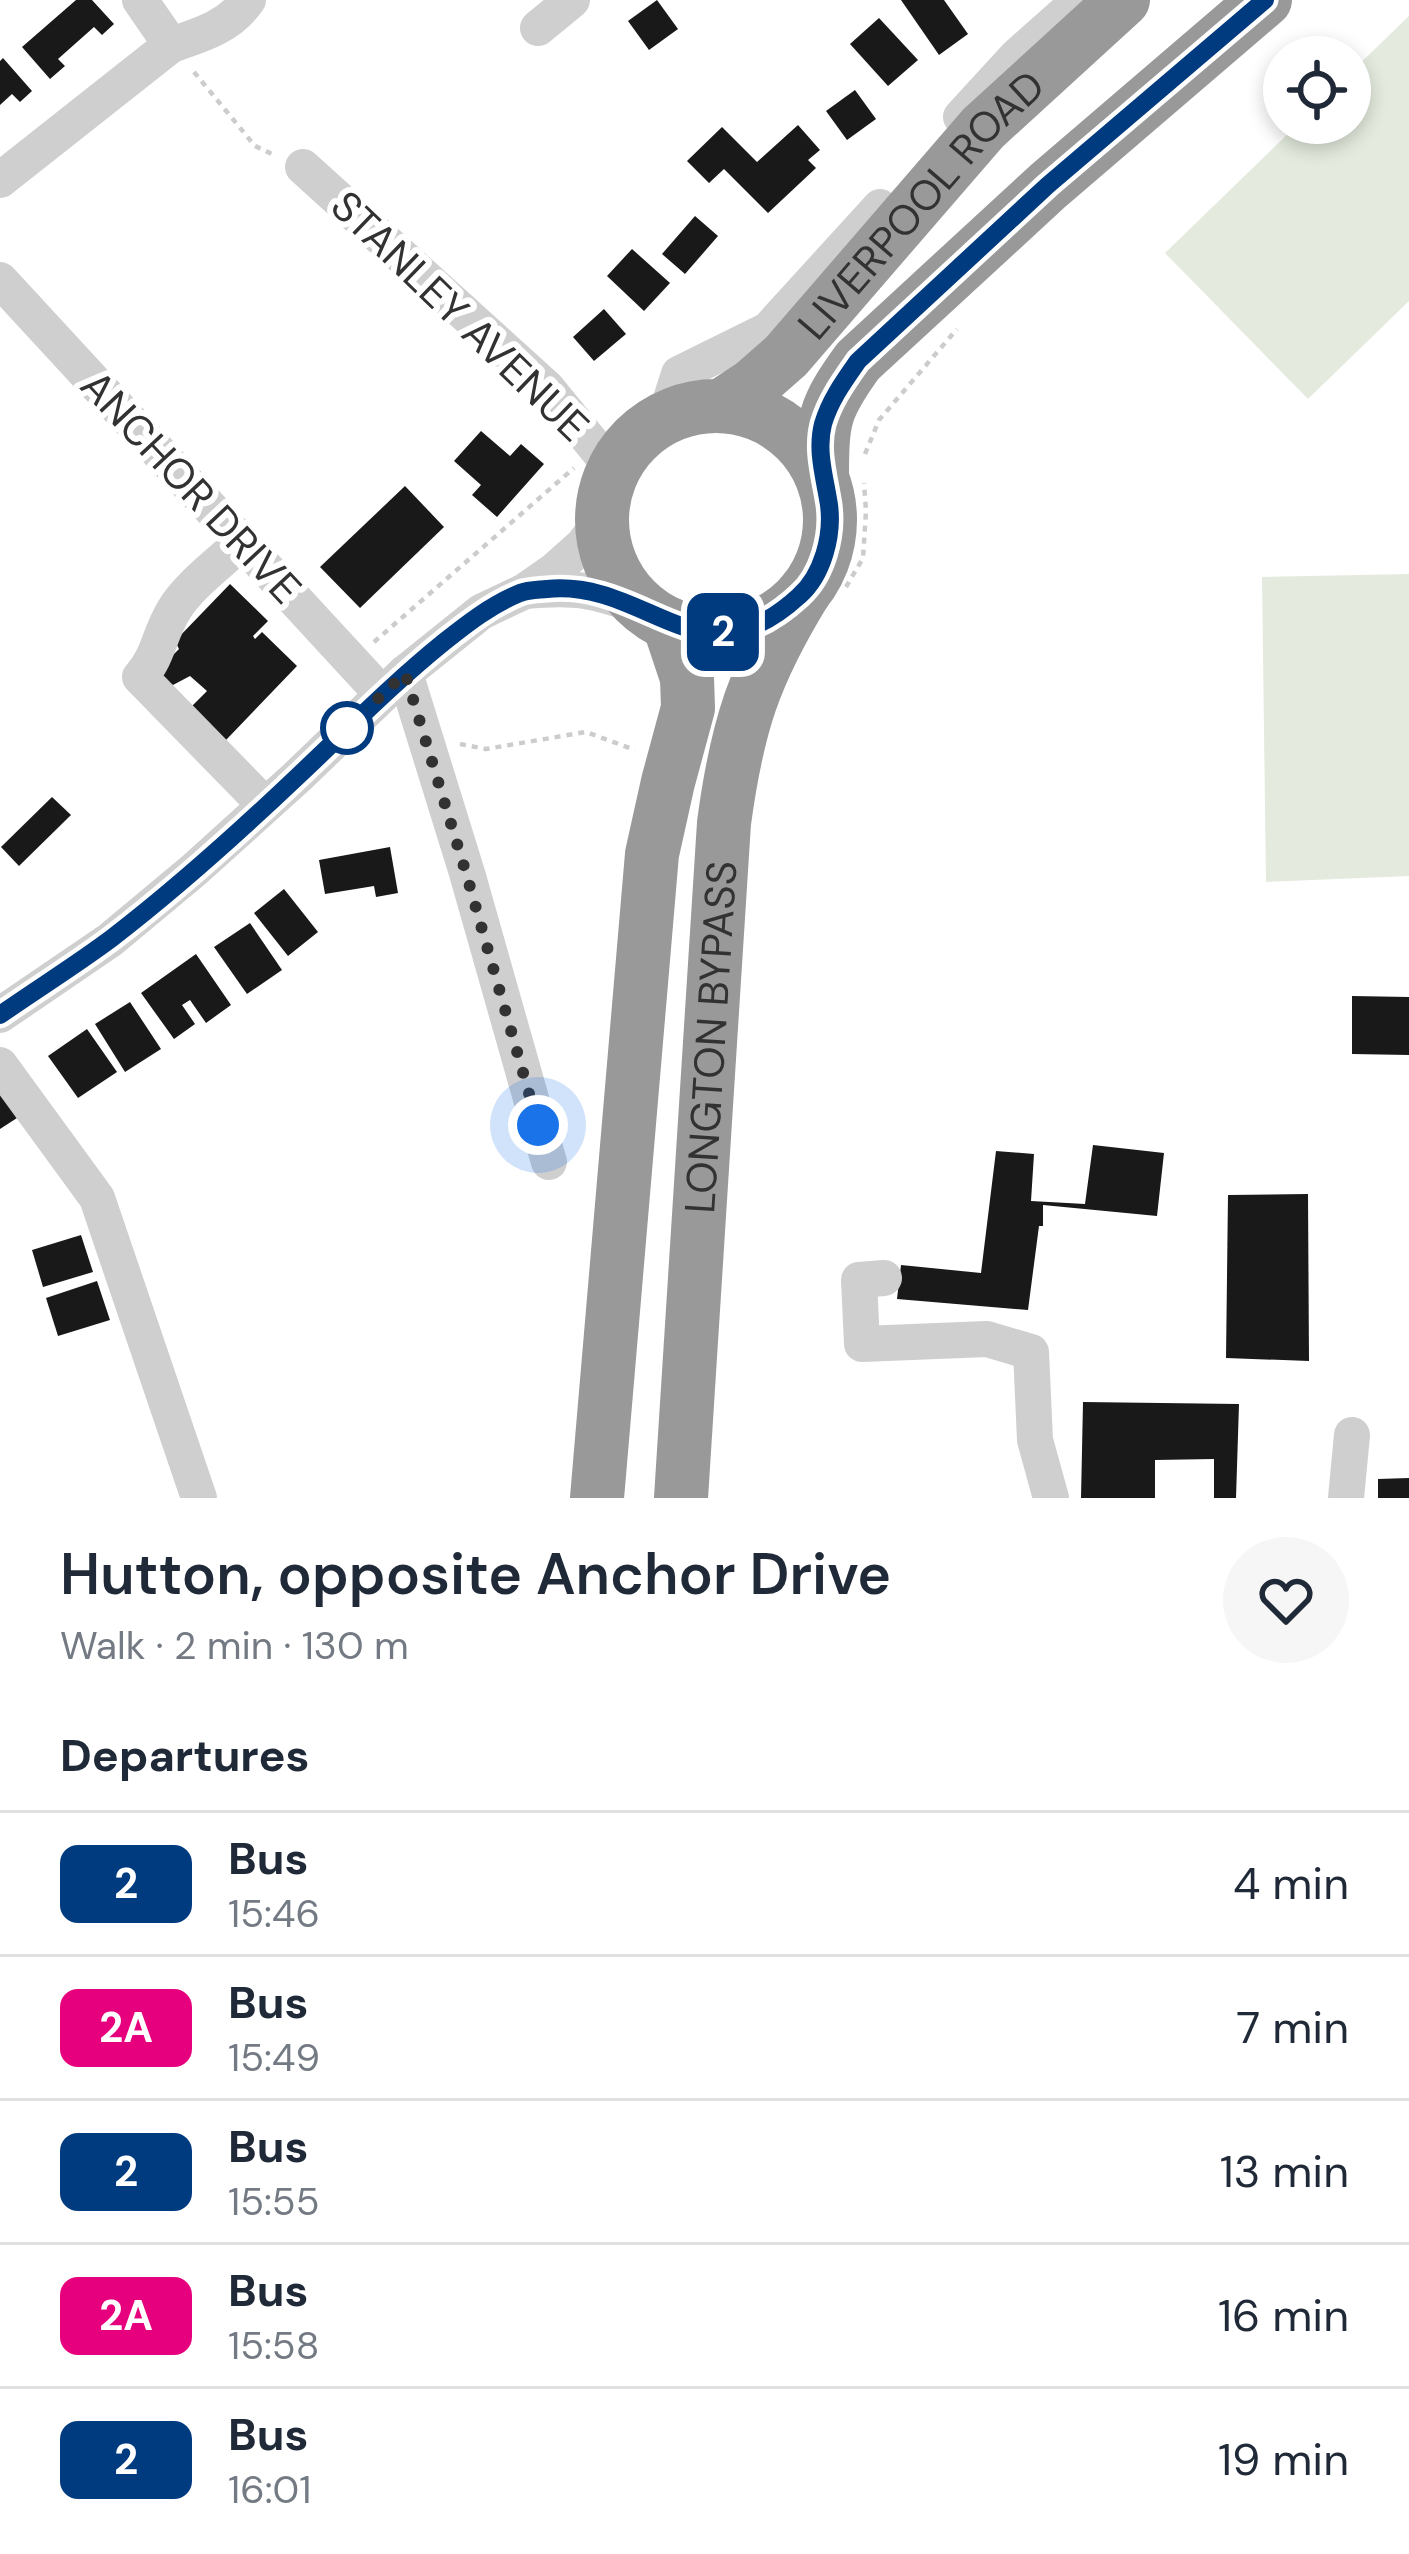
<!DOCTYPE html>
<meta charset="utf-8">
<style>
body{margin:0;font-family:"DM Sans",sans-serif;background:#f6f6f7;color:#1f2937;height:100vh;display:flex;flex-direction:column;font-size:45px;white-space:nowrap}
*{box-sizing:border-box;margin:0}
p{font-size:39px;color:#747a83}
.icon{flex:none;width:66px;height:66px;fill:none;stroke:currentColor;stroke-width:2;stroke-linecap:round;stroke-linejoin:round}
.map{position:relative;height:1498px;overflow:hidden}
.side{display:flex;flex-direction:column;background:#fff;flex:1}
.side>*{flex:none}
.badge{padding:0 24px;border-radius:18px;font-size:42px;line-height:78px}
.controls{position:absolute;left:1263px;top:36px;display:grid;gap:24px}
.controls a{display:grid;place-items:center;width:108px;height:108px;border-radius:50%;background:#fff;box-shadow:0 6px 18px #0003;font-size:60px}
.you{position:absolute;width:60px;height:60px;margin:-30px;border:9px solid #fff;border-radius:50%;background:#1a73e8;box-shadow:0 0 0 18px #1a73e833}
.map>.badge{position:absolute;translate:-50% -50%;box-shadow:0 0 0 6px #fff}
h2{padding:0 60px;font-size:45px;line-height:108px}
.round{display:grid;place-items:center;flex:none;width:126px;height:126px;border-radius:63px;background:#f6f6f7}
.summary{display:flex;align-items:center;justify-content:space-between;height:204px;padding:0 60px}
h1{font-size:57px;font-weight:600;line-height:90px}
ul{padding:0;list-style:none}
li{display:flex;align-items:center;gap:36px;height:144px;padding:0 60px;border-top:3px solid #e0e1e3}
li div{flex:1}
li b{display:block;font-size:45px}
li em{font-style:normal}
li .badge{min-width:132px;font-weight:700;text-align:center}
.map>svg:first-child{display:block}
.green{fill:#e4ebde}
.building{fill:#191919}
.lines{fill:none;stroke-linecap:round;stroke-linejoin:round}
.path{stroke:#ccc;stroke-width:4.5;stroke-dasharray:6 6;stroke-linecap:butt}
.minor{stroke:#cfcfcf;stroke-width:36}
.highway{stroke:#999;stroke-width:54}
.line-casing{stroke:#fff;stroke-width:27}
.line{stroke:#003b80;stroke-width:18}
.walk{stroke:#323232;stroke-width:12;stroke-dasharray:0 21.6}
.stop-dot{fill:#fff;stroke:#003b80;stroke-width:6}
.labels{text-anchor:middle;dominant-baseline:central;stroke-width:12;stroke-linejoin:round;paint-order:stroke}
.street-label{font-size:42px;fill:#323232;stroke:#fff}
</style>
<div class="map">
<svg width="1409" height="1498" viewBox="0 0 1409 1498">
<rect width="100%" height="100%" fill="#fff"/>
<g class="green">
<path d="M 1409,16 L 1409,301 L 1308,399 L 1165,253 L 1299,123 L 1350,123 L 1350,73 Z"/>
<path d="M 1409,574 L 1409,876 L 1266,882 L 1262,577 Z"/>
</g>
<g class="building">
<path d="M 76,0 L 92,0 L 114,24 L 102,35 L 94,27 L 58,59 L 65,66 L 50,79 L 22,47 Z"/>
<path d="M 657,0 L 678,29 L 649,50 L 628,21 Z"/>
<path d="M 901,0 L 944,0 L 968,34 L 939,55 Z"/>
<path d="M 879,18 L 918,60 L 888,86 L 850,44 Z"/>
<path d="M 3,58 L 32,91 L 20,102 L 12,94 L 0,105 L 0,61 Z"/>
<path d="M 855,90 L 876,119 L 847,140 L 826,111 Z"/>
<path d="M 798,125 L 820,150 L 808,160 L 816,168 L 768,213 L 724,169 L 709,183 L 687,161 L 722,127 L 757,162 Z"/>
<path d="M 695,216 L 718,236 L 685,274 L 662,254 Z"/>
<path d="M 632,249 L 670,283 L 644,311 L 607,276 Z"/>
<path d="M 604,309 L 626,334 L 594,361 L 573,337 Z"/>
<path d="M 481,431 L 510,456 L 521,444 L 544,464 L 497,517 L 472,495 L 481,485 L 454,461 Z"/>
<path d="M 405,486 L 444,527 L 360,608 L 320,567 Z"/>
<path d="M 230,584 L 268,621 L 253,636 L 255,639 L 262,632 L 297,666 L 226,740 L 192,706 L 207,691 L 190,676 L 173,685 L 152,676 L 179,649 L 175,641 Z"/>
<path d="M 52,797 L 71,815 L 19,866 L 1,847 Z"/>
<path d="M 390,847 L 398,893 L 376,897 L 374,886 L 325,894 L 319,860 Z"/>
<path d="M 284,889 L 318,932 L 288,956 L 254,913 Z"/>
<path d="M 250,923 L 282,970 L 247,994 L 214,947 Z"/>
<path d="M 196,954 L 231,1005 L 206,1023 L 190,1000 L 182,1005 L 195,1024 L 174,1039 L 141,993 Z"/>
<path d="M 1352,996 L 1409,997 L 1409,1055 L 1352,1054 Z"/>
<path d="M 130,1002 L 161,1049 L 125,1072 L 95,1024 Z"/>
<path d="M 87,1029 L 117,1072 L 78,1098 L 48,1056 Z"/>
<path d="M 0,1093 L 17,1118 L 0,1129 Z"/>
<path d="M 1093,1145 L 1164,1153 L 1157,1216 L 1043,1205 L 1043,1226 L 1039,1226 L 1028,1310 L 897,1299 L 901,1265 L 981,1273 L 996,1151 L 1034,1154 L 1031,1201 L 1085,1204 Z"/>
<path d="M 1308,1194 L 1309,1361 L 1226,1358 L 1228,1195 Z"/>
<path d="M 81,1235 L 93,1272 L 43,1287 L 32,1250 Z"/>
<path d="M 97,1281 L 110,1320 L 58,1336 L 46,1298 Z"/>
<path d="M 1083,1402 L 1239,1404 L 1236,1498 L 1214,1498 L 1214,1459 L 1155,1460 L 1155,1498 L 1081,1498 Z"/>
<path d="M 1409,1478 L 1409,1498 L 1378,1498 L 1378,1479 Z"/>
</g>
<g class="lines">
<g class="path">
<path d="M 194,72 L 255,146 L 272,154"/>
<path d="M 865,454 L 879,420 L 957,329"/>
<path d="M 846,587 L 863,558 L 866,511 L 864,483"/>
<path d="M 374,642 L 574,468"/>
<path d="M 460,744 L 486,749 L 586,732 L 635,750"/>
</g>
<g class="minor">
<path d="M 538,28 L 572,0"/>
<path d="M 171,45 C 201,35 229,27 248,0"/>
<path d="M 961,117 L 1017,56 L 1080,0"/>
<path d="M 303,167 L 547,388 L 613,469"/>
<path d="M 0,180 L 171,45 L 140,0"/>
<path d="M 0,280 L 382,694"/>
<path d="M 666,415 L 679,374 L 768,330 L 880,207"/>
<path d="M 242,542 C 221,562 188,586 174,610 C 159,634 159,656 140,677 L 265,805"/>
<path d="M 525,591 C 575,586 595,590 643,608"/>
<path d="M 405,673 L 467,873 L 549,1162"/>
<path d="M 0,1015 L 110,940 L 194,870 L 297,777 L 405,673 L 481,612 L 525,591 L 555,570 L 583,545 L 601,521"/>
<path d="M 0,1065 L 97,1198 L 199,1498"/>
<path d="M 884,1278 L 859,1280 L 862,1344 L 987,1339 L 1031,1352 L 1035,1440 L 1051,1498"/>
<path d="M 1346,1498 L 1352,1435"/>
</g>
<g class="highway">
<path id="s1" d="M 721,406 L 753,385 L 786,356 L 983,128 L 1123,0"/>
<circle cx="716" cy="520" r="114"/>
<path d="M 822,477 C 822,419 824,408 858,361 L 1048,186 L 1265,0"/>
<path d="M 597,1498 L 652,854 L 668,782 L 688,708 L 687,678 L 669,624"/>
<path id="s2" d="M 681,1498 L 724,823 C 737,726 754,674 805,591"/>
</g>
</g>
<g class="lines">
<defs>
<path id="line" d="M 0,1015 C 37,989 76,965 112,938 C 177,888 238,833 297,777 C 346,731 392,684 444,642 C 468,623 491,605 520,593 C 528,590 537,590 547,589 C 649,579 699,688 799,596 C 823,575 833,535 829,505 C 825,478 816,451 823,424 C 830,400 844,381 858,361 L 1048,185 L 1265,0"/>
</defs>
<use href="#line" class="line-casing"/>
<use href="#line" class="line"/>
<path class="walk" d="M 347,728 L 405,673 L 466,873 L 538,1125"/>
</g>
<circle class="stop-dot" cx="347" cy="728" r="24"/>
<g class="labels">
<g class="street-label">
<text stroke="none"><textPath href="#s1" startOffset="285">LIVERPOOL ROAD</textPath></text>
<text transform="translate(460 316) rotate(44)">STANLEY AVENUE</text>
<text transform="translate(191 487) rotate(47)">ANCHOR DRIVE</text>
<text stroke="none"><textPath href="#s2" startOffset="462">LONGTON BYPASS</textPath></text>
</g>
</g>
</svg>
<div class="controls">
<a><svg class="icon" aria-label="locate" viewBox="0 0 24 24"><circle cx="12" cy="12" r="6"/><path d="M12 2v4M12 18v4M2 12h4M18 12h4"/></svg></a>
</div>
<div class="you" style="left:538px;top:1125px"></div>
<b class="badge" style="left:723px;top:632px;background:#003b80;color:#fff">2</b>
</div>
<section class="side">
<div class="summary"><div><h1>Hutton, opposite Anchor Drive</h1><p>Walk · 2 min · 130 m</p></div><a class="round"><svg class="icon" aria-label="heart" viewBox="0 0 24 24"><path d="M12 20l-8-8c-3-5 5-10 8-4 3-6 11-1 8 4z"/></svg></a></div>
<h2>Departures</h2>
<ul>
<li><span class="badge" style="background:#003b80;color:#fff">2</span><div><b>Bus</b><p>15:46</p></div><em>4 min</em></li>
<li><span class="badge" style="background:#e6007e;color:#fff">2A</span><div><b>Bus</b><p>15:49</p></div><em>7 min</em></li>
<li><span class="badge" style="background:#003b80;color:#fff">2</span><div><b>Bus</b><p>15:55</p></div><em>13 min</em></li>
<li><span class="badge" style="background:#e6007e;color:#fff">2A</span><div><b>Bus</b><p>15:58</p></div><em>16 min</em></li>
<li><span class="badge" style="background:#003b80;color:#fff">2</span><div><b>Bus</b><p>16:01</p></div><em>19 min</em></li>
</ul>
</section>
